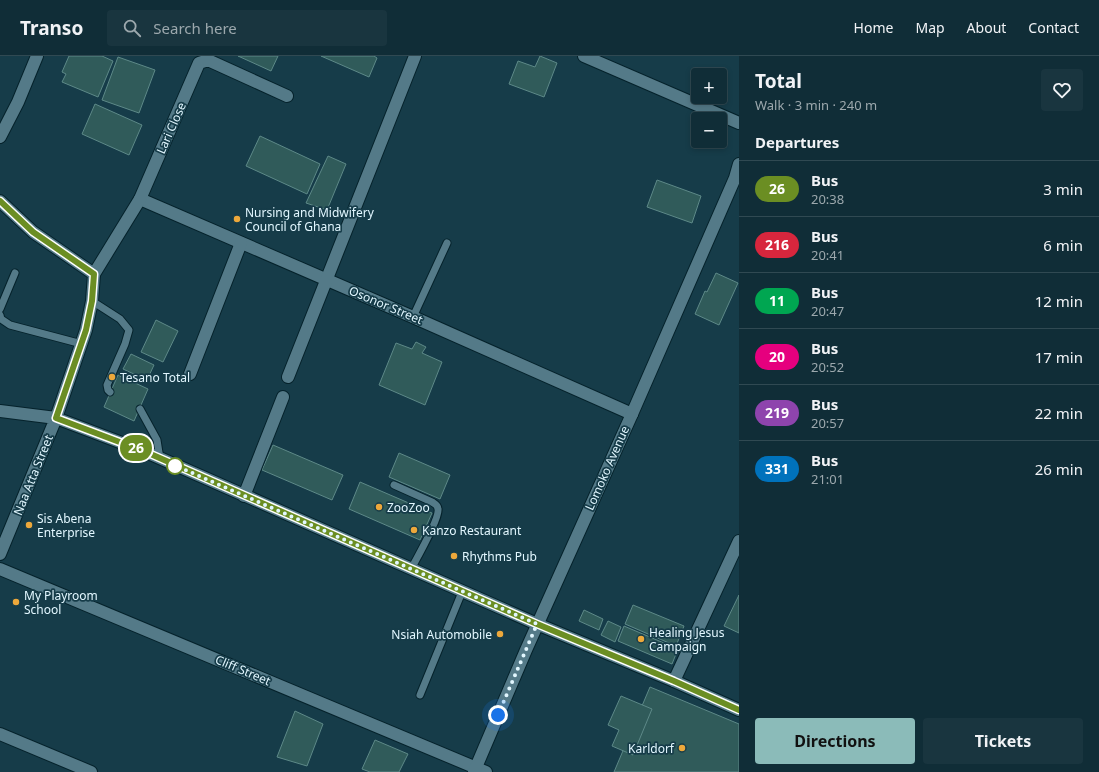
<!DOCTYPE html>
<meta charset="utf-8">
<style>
body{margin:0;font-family:"Noto Sans",sans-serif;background:#19353f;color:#f1f3f6;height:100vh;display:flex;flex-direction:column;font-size:15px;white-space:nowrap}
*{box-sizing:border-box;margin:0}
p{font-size:13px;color:#9ca8ad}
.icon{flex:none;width:22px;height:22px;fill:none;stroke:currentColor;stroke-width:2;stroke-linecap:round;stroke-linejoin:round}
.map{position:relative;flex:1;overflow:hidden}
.side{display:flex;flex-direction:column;background:#102d37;width:360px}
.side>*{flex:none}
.badge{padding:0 8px;border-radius:13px;font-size:14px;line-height:26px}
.tools{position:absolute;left:691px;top:12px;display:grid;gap:8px}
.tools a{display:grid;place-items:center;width:36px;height:36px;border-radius:4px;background:#102d37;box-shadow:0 2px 6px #0003,0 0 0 1px #304952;font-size:20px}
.you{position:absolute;width:20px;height:20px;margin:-10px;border:3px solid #fff;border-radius:50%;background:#1a73e8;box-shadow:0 0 0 6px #1a73e833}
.map>.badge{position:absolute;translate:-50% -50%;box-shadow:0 0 0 2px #fff}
h2{padding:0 16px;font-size:15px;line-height:36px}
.round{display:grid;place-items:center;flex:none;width:42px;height:42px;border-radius:4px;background:#19353f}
.head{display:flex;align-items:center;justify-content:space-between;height:68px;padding:0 16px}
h1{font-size:19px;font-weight:700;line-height:30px}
.primary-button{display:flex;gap:8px;margin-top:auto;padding:8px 16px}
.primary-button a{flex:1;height:46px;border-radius:4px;background:#8bbbb9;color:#111;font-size:16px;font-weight:700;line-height:46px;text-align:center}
.primary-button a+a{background:#19353f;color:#f1f3f6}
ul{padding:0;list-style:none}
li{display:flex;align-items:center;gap:12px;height:56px;padding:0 16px;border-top:1px solid #304952}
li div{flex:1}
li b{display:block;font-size:15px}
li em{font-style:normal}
li .badge{min-width:44px;font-weight:700;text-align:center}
header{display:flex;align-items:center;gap:24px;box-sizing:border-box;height:56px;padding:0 20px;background:#102d37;border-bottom:1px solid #304952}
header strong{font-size:19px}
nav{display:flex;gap:22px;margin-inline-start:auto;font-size:14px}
.search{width:280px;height:36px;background:#19353f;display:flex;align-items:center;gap:10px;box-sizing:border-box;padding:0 14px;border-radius:4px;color:#9ca8ad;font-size:15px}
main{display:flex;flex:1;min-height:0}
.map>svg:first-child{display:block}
.building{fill:#305b5a;stroke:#5d8988}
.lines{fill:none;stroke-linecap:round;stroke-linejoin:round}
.lane-casing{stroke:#05222b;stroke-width:9}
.street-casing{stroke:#05222b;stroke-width:14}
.secondary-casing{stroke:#05222b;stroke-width:14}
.lane{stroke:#547a88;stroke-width:7}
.street{stroke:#547a88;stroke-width:12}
.secondary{stroke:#547a88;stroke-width:12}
.line-casing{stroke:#fff;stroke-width:9}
.line{stroke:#6b8e23;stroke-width:6}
.walk{stroke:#e2f7ff;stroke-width:4;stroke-dasharray:0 7.2}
.poi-dot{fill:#eda83b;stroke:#163c49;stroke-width:1.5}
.stop-dot{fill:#fff;stroke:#6b8e23;stroke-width:2}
.labels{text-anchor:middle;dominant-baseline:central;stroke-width:3.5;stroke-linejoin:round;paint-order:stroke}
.street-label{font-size:12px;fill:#e2f7ff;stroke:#163c49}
.poi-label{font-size:12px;fill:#e2f7ff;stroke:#163c49;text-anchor:start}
</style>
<header>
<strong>Transo</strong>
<div class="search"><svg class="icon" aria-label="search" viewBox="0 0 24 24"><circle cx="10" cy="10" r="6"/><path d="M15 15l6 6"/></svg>Search here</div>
<nav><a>Home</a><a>Map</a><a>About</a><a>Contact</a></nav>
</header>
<main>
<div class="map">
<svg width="739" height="716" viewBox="0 0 739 716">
<rect width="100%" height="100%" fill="#163c49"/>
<g class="building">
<path d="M 69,0 L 102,0 L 113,5 L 98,41 L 62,26 L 66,18 L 62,16 Z"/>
<path d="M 238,0 L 278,0 L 271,15 Z"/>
<path d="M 321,0 L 374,0 L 377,2 L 369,21 Z"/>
<path d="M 540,0 L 557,7 L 544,41 L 509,28 L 518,5 L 535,11 Z"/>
<path d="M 118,1 L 155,14 L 139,57 L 102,44 Z"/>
<path d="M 95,48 L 142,69 L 129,99 L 82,78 Z"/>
<path d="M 260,80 L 320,108 L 307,138 L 246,110 Z"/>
<path d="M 328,100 L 346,108 L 327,154 L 306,147 Z"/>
<path d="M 657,124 L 701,140 L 692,167 L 647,151 Z"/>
<path d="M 716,217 L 738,227 L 719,269 L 695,258 L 705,235 L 707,236 Z"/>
<path d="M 156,264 L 178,275 L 163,306 L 141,296 Z"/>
<path d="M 416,286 L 426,291 L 422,297 L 442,306 L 425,349 L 379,329 L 396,287 L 412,293 Z"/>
<path d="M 131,298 L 154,309 L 147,324 L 123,313 Z"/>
<path d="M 118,319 L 148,333 L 134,365 L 104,351 Z"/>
<path d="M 273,389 L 343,419 L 332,444 L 262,414 Z"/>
<path d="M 399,397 L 450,419 L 440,443 L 389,421 Z"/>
<path d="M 360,426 L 432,457 L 420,484 L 349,453 Z"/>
<path d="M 739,539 L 739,577 L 724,570 Z"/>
<path d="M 633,549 L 684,570 L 676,590 L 625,568 Z"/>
<path d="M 584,554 L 603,563 L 599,574 L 579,565 Z"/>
<path d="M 608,565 L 621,571 L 615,586 L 601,579 Z"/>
<path d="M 624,570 L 678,593 L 672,608 L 618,585 Z"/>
<path d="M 650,631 L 739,668 L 739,716 L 614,716 Z"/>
<path d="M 621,640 L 652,653 L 633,699 L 612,690 L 619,674 L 608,669 Z"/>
<path d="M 295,655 L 323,668 L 307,710 L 277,701 Z"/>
<path d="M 375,684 L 408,698 L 399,716 L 370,716 L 362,713 Z"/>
</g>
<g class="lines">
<defs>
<g id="lane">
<path d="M 92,245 L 120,263 L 129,274 L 125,288 L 107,329 L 108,334 L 110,336"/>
<path d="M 0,253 L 15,217"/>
<path d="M 0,259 L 1,263 L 10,269 L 82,288"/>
<path d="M 413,261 L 447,187"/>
<path d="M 140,353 L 157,384 L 160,403"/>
<path d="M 394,429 L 432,446 C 435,448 438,449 438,453 C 440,462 417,502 411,513"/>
<path d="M 420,639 L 462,536"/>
</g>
<g id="street">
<path d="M 584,0 L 739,67"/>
<path d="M 0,81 L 18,46 L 37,0"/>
<path d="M 140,143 L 413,261 L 632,358"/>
<path d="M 94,218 L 140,143 L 199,7 L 205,5 L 210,5 L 287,40"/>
<path d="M 190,318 L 241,187"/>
<path d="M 288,321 L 415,0"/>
<path d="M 0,355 L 56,362 L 0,498"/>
<path d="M 244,440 L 283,341"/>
<path d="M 0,513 L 486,716"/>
<path d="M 674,625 L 739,485"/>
<path d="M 0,678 L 91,716"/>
<path d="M 474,716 L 526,594 L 632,358 L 735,122 L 739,108"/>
</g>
<path id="secondary" d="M 0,145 L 33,176 L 94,218 L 92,245 L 86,274 L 56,362 L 146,396 L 537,568 L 674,625 L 739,654"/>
</defs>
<use href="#lane" class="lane-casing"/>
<use href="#street" class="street-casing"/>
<use href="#secondary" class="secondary-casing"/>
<use href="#lane" class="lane"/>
<use href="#street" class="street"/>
<use href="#secondary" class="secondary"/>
</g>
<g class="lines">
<defs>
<path id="line" d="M 0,145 L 33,176 L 94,218 L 92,245 L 86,274 L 56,362 L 146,396 L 537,568 L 674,625 L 739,654"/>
</defs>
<use href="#line" class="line-casing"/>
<use href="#line" class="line"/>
<path class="walk" d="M 175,410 L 174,409 L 537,568 L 498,659"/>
</g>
<g class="poi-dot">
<circle cx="237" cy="163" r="4"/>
<circle cx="112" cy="321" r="4"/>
<circle cx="379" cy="451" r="4"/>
<circle cx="29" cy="469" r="4"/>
<circle cx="414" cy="474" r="4"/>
<circle cx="454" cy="500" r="4"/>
<circle cx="16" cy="546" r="4"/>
<circle cx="500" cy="578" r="4"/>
<circle cx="641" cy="583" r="4"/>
<circle cx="682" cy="692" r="4"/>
</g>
<circle class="stop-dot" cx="175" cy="410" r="8"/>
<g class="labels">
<g class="street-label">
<text transform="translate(171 72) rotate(-66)">Lari Close</text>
<text transform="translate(386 249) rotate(23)">Osonor Street</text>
<text transform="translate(607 412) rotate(-66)">Lomoko Avenue</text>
<text transform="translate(33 419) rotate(-68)">Naa Atta Street</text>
<text transform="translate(243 614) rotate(23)">Cliff Street</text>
</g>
<g class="poi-label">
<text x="245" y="156">Nursing and Midwifery<tspan x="245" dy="14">Council of Ghana</tspan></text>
<text x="120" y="321">Tesano Total</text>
<text x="387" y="451">ZooZoo</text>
<text x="37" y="462">Sis Abena<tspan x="37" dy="14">Enterprise</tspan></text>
<text x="422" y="474">Kanzo Restaurant</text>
<text x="462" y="500">Rhythms Pub</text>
<text x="24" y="539">My Playroom<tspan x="24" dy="14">School</tspan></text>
<text x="649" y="576">Healing Jesus<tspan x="649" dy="14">Campaign</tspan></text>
<text x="492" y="578" text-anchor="end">Nsiah Automobile</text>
<text x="674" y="692" text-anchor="end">Karldorf</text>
</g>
</g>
</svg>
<div class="tools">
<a>+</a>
<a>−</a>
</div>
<div class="you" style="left:498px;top:659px"></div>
<b class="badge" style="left:136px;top:392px;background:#6b8e23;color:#fff">26</b>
</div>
<section class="side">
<div class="head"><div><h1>Total</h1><p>Walk · 3 min · 240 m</p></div><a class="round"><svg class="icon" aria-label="heart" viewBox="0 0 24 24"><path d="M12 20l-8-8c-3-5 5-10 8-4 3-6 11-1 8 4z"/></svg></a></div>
<h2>Departures</h2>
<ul>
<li><span class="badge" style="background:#6b8e23;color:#fff">26</span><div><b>Bus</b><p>20:38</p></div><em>3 min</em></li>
<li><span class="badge" style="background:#d7263d;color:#fff">216</span><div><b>Bus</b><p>20:41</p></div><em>6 min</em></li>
<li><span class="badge" style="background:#00a651;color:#fff">11</span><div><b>Bus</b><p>20:47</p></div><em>12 min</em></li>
<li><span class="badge" style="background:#e6007e;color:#fff">20</span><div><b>Bus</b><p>20:52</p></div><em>17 min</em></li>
<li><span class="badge" style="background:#8e44ad;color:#fff">219</span><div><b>Bus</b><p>20:57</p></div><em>22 min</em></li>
<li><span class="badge" style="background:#0072bc;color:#fff">331</span><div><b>Bus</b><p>21:01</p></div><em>26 min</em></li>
</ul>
<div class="primary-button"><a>Directions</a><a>Tickets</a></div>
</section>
</main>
